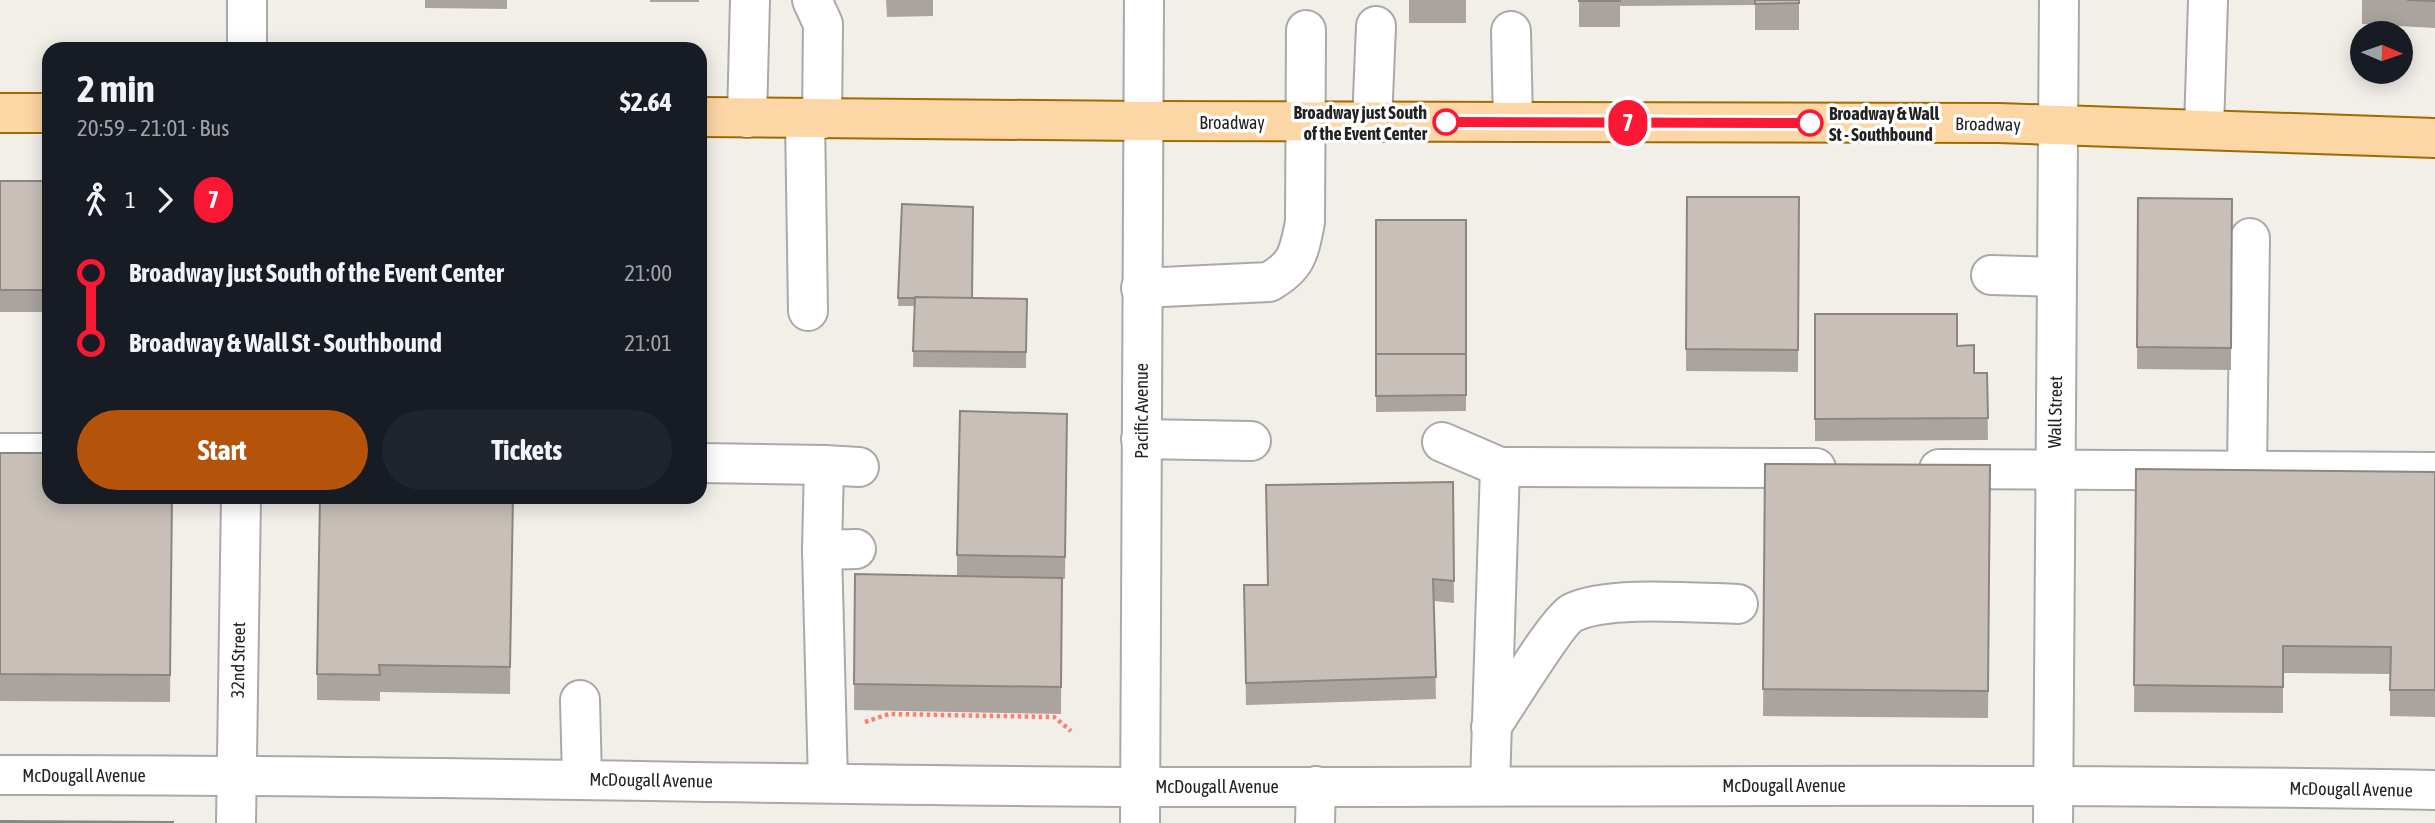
<!DOCTYPE html>
<meta charset="utf-8">
<style>
body{margin:0;font-family:"Asap Condensed",sans-serif;background:#20242c;color:#f1f3f6;height:100vh;display:flex;flex-direction:column;font-size:26px;white-space:nowrap}
*{box-sizing:border-box;margin:0}
p{font-size:23px;color:#9ea1a6}
.icon{flex:none;width:38px;height:38px;fill:none;stroke:currentColor;stroke-width:2;stroke-linecap:round;stroke-linejoin:round}
.map{position:relative;flex:1;overflow:hidden}
.details{position:absolute;left:42px;top:42px;width:665px;height:462px;display:flex;flex-direction:column;background:#171b24;border-radius:21px;box-shadow:0 4px 18px #0003}
.details>*{flex:none}
.badge{padding:0 14px;border-radius:23px;font-size:24px;line-height:46px}
.needle{width:46px;rotate:92deg}
.controls{position:absolute;left:2350px;top:21px;display:grid;gap:14px}
.controls a{display:grid;place-items:center;width:63px;height:63px;border-radius:50%;background:#171b24;box-shadow:0 4px 18px #0003;font-size:35px}
.map>.badge{position:absolute;translate:-50% -50%;box-shadow:0 0 0 4px #fff}
.legs{display:flex;align-items:center;gap:10px;height:77px;padding:0 35px;font-size:23px}
.legs p{margin-inline-start:auto}
.head{display:flex;align-items:center;justify-content:space-between;height:119px;padding:0 35px}
h1{font-size:38px;font-weight:700;line-height:52px}
.button{display:flex;gap:14px;margin-top:auto;padding:14px 35px}
.button a{flex:1;height:80px;border-radius:42px;background:#b45309;color:#fff;font-size:28px;font-weight:700;line-height:80px;text-align:center}
.button a+a{background:#20242c;color:#f1f3f6}
ul{padding:0 35px;list-style:none}
li{display:flex;align-items:center;gap:24px;height:70px;font-size:26px}
li i{display:grid;place-items:center;width:10px;height:100%;margin:0 9px;background:currentColor}
li i::after{content:'';width:18px;height:18px;margin:-9px;border:5px solid;border-radius:50%;background:#171b24}
li p{margin-inline-start:auto}
li:first-child i{background:linear-gradient(#0000 50%,currentColor 0)}
li:last-child i{background:linear-gradient(currentColor 50%,#0000 0)}
.map>svg:first-child{display:block}
.lines{fill:none;stroke-linecap:round;stroke-linejoin:round}
.minor-casing{stroke:#a9a9a9;stroke-width:42}
.major-casing{stroke:#a06b00;stroke-width:42}
.path{stroke:#fa8072;stroke-width:4.5;stroke-dasharray:3.5 3.5;stroke-linecap:butt}
.minor{stroke:#fff;stroke-width:38}
.major{stroke:#fcd6a4;stroke-width:38}
.wall{fill:#aba49e}
.building{fill:#c7bfb8;stroke:#8b8681;stroke-width:2}
.line-1-casing{stroke:#fff;stroke-width:16}
.line-1{stroke:#fb1835;stroke-width:10}
.stop-1-dot{fill:#fff;stroke:#fb1835;stroke-width:3.5}
.labels{text-anchor:middle;dominant-baseline:central;stroke-width:7;stroke-linejoin:round;paint-order:stroke}
.stop-label{font-size:18px;font-weight:bold;fill:#222;stroke:#fff;text-anchor:end}
.street-label{font-size:18px;fill:#222;stroke:#fff}
</style>
<div class="map">
<svg width="2435" height="823" viewBox="0 0 2435 823">
<rect width="100%" height="100%" fill="#f2efe9"/>
<g class="lines">
<defs>
<g id="minor">
<path d="M 812,0 L 823,24 L 822,119"/>
<path d="M 1511,31 L 1513,122"/>
<path d="M 247,49 L 247,0"/>
<path d="M 747,118 L 750,0"/>
<path d="M 805,118 L 808,311"/>
<path d="M 1372,122 L 1376,26"/>
<path d="M 2204,129 L 2208,0"/>
<path d="M 1991,275 L 2056,277"/>
<path d="M 1141,288 L 1269,282 C 1297,266 1299,253 1305,222 L 1306,30"/>
<path d="M 1141,439 L 1251,441"/>
<path d="M 1442,442 L 1500,467 L 1816,468"/>
<path d="M 0,453 L 49,453"/>
<path d="M 700,463 L 824,465 L 822,550 L 828,782"/>
<path d="M 824,465 L 859,467"/>
<path d="M 1939,469 L 2435,472"/>
<path d="M 2247,470 L 2250,238"/>
<path d="M 822,550 L 856,549"/>
<path d="M 580,700 L 582,779"/>
<path d="M 1491,727 C 1505,707 1557,621 1572,613 C 1605,595 1698,603 1738,604"/>
<path d="M 0,775 C 379,774 759,785 1138,787 C 1570,788 2003,782 2435,790"/>
<path d="M 1490,786 L 1500,467"/>
<path d="M 236,823 L 241,497"/>
<path d="M 1140,823 L 1144,0"/>
<path d="M 1315,823 L 1316,786"/>
<path d="M 2053,823 L 2059,0"/>
</g>
<g id="major">
<path d="M 0,113 L 49,113"/>
<path d="M 700,117 L 1142,121 L 1999,123 L 2435,138"/>
</g>
</defs>
<use href="#minor" class="minor-casing"/>
<use href="#major" class="major-casing"/>
<path class="path" d="M 865,722 L 889,714 L 1054,717 L 1071,731"/>
<use href="#minor" class="minor"/>
<use href="#major" class="major"/>
</g>
<g class="wall">
<path d="M 425,0 L 507,0 L 507,9 L 425,8 Z"/>
<rect x="650" y="0" width="49" height="2"/>
<path d="M 886,0 L 933,0 L 933,16 L 887,17 Z"/>
<rect x="1409" y="0" width="57" height="23"/>
<path d="M 1579,0 L 1799,0 L 1799,30 L 1755,30 L 1755,5 L 1620,6 L 1620,27 L 1579,27 Z"/>
<path d="M 2362,0 L 2435,0 L 2435,28 L 2362,24 Z"/>
<rect x="0" y="181" width="49" height="131"/>
<path d="M 1687,197 L 1799,197 L 1798,372 L 1686,371 Z"/>
<path d="M 2138,198 L 2232,199 L 2231,370 L 2137,369 Z"/>
<path d="M 902,204 L 972,298 L 1027,299 L 1026,368 L 913,367 L 914,306 L 898,306 Z"/>
<path d="M 1466,220 L 1466,411 L 1376,412 L 1376,370 Z"/>
<path d="M 1815,314 L 1957,346 L 1974,373 L 1987,373 L 1988,440 L 1815,441 Z"/>
<path d="M 1067,414 L 1065,579 L 1062,579 L 1061,714 L 854,710 L 855,574 L 957,576 L 957,555 Z"/>
<path d="M 0,453 L 172,497 L 170,702 L 0,701 Z"/>
<path d="M 1765,464 L 1990,465 L 1988,718 L 1763,716 Z"/>
<path d="M 2136,469 L 2435,472 L 2435,717 L 2390,716 L 2390,674 L 2283,673 L 2283,713 L 2134,712 Z"/>
<path d="M 1453,482 L 1454,603 L 1434,601 L 1436,699 L 1246,705 L 1244,585 L 1267,585 Z"/>
<path d="M 513,497 L 510,694 L 380,692 L 380,701 L 317,700 L 317,674 Z"/>
</g>
<g class="building">
<rect x="1579" y="0" width="41" height="1"/>
<path d="M 1755,0 L 1799,0 L 1799,3 L 1755,4 Z"/>
<path d="M 2407,0 L 2435,0 L 2435,1 Z"/>
<rect x="0" y="181" width="49" height="109"/>
<path d="M 1687,197 L 1799,197 L 1798,350 L 1686,349 Z"/>
<path d="M 2138,198 L 2232,199 L 2231,348 L 2137,347 Z"/>
<path d="M 902,204 L 973,207 L 972,298 L 898,298 Z"/>
<rect x="1376" y="220" width="90" height="134"/>
<path d="M 915,297 L 1027,299 L 1026,352 L 913,351 Z"/>
<path d="M 1815,314 L 1957,314 L 1957,346 L 1974,345 L 1974,373 L 1987,373 L 1988,418 L 1815,419 Z"/>
<path d="M 1376,354 L 1466,354 L 1466,395 L 1376,396 Z"/>
<path d="M 960,411 L 1067,414 L 1065,557 L 957,555 Z"/>
<path d="M 0,453 L 49,453 L 49,497 L 172,497 L 170,675 L 0,674 Z"/>
<path d="M 1765,464 L 1990,465 L 1988,691 L 1763,689 Z"/>
<path d="M 2136,469 L 2435,472 L 2435,690 L 2390,690 L 2391,647 L 2283,646 L 2283,687 L 2134,685 Z"/>
<path d="M 1453,482 L 1454,581 L 1433,579 L 1436,677 L 1246,683 L 1244,585 L 1268,585 L 1266,485 Z"/>
<path d="M 320,497 L 513,497 L 510,667 L 379,665 L 380,675 L 317,674 Z"/>
<path d="M 855,574 L 1062,578 L 1061,687 L 854,684 Z"/>
<path d="M 0,821 L 173,822 L 173,823 L 0,823 Z"/>
</g>
<g class="lines">
<defs>
<path id="line-1" d="M 1446,122 L 1810,123"/>
</defs>
<use href="#line-1" class="line-1-casing"/>
<use href="#line-1" class="line-1"/>
</g>
<g class="stop-1-dot">
<circle cx="1446" cy="122" r="12"/>
<circle cx="1810" cy="123" r="12"/>
</g>
<g class="labels">
<g class="stop-label">
<text x="1427" y="112">Broadway just South<tspan x="1427" dy="21">of the Event Center</tspan></text>
<text x="1829" y="113" text-anchor="start">Broadway &amp; Wall<tspan x="1829" dy="21">St - Southbound</tspan></text>
</g>
<g class="street-label">
<text x="1232" y="122">Broadway</text>
<text transform="translate(1988 124) rotate(1)">Broadway</text>
<text transform="translate(1141 411) rotate(-90)">Pacific Avenue</text>
<text transform="translate(2055 412) rotate(-89)">Wall Street</text>
<text transform="translate(238 660) rotate(-89)">32nd Street</text>
<text x="84" y="775">McDougall Avenue</text>
<text transform="translate(651 780) rotate(1)">McDougall Avenue</text>
<text x="1784" y="785">McDougall Avenue</text>
<text x="1217" y="786">McDougall Avenue</text>
<text transform="translate(2351 789) rotate(1)">McDougall Avenue</text>
</g>
</g>
</svg>
<div class="controls">
<a><svg class="needle" viewBox="-14 -14 28 28"><path d="M0-13l5 13h-10z" fill="#e53935"/><path d="M0 13l5-13h-10z" fill="#9ea1a6"/></svg></a>
</div>
<b class="badge" style="left:1628px;top:123px;background:#fb1835;color:#fff">7</b>
<section class="details">
<div class="head"><div><h1>2 min</h1><p>20:59 – 21:01 · Bus</p></div><b>$2.64</b></div>
<div class="legs"><svg class="icon" aria-label="walk" viewBox="0 0 24 24"><circle cx="13" cy="4" r="2"/><path d="M13 8l-2 6 4 7M11 14l-3 7M7 12l3-4h3l4 4"/></svg>1<svg class="icon" aria-label="forward" viewBox="0 0 24 24"><path d="M9 5l7 7-7 7"/></svg><b class="badge" style="background:#fb1835;color:#fff">7</b></div>
<ul>
<li><i style="color:#fb1835"></i><b>Broadway just South of the Event Center</b><p>21:00</p></li>
<li><i style="color:#fb1835"></i><b>Broadway &amp; Wall St - Southbound</b><p>21:01</p></li>
</ul>
<div class="button"><a>Start</a><a>Tickets</a></div>
</section>
</div>
